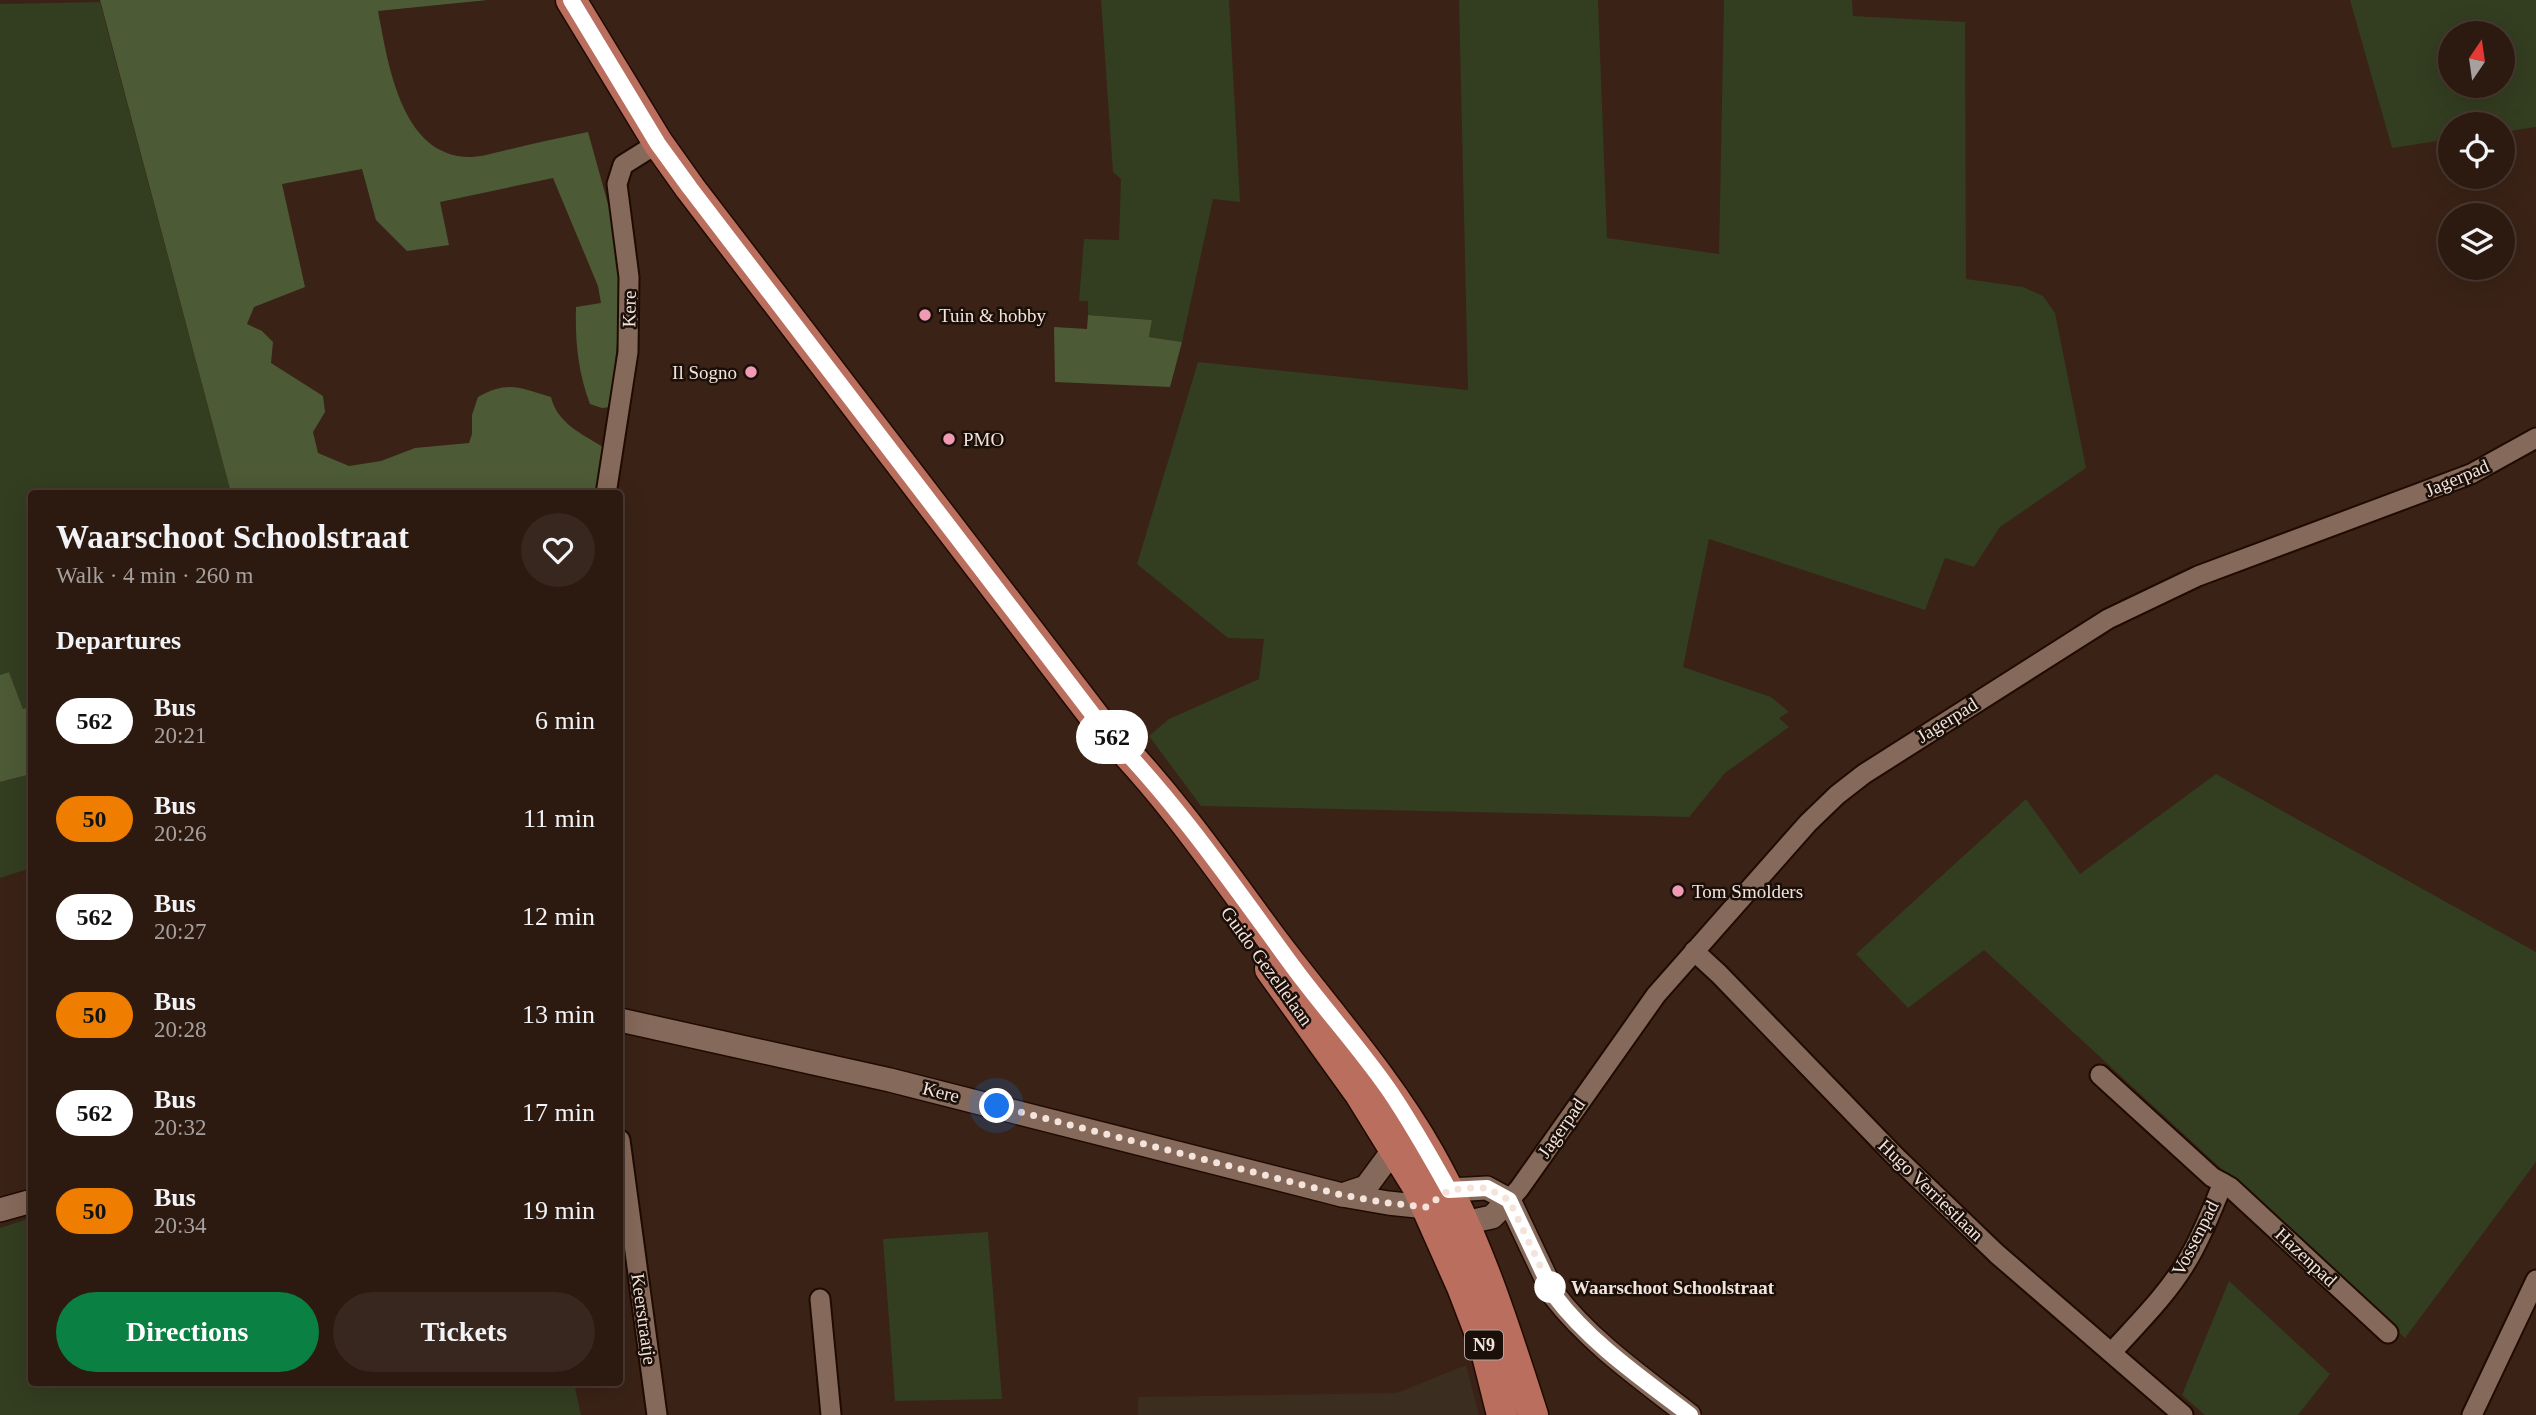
<!DOCTYPE html>
<meta charset="utf-8">
<style>
body{margin:0;font-family:Georgia,serif;background:#38271e;color:#f1f3f6;height:100vh;display:flex;flex-direction:column;font-size:26px;white-space:nowrap}
*{box-sizing:border-box;margin:0}
p{font-size:23px;color:#a6a19f}
.icon{flex:none;width:38px;height:38px;fill:none;stroke:currentColor;stroke-width:2;stroke-linecap:round;stroke-linejoin:round}
.map{position:relative;flex:1;overflow:hidden}
.panel{position:absolute;left:28px;top:490px;width:595px;height:896px;display:flex;flex-direction:column;background:#2c1a10;border-radius:7px;box-shadow:0 7px 28px #0002,0 0 0 2px #483830}
.panel>*{flex:none}
.badge{padding:0 14px;border-radius:23px;font-size:24px;line-height:46px}
.needle{width:46px;rotate:13deg}
.controls{position:absolute;left:2438px;top:21px;display:grid;gap:14px}
.controls a{display:grid;place-items:center;width:77px;height:77px;border-radius:50%;background:#2c1a10;box-shadow:0 7px 28px #0002,0 0 0 2px #483830;font-size:35px}
.you{position:absolute;width:35px;height:35px;margin:-18px;border:5px solid #fff;border-radius:50%;background:#1a73e8;box-shadow:0 0 0 10px #1a73e833}
.map>.badge{position:absolute;translate:-50% -50%;box-shadow:0 0 0 4px #fff}
h2{padding:0 28px;font-size:26px;line-height:63px}
.round{display:grid;place-items:center;flex:none;width:74px;height:74px;border-radius:37px;background:#38271e}
.summary{display:flex;align-items:center;justify-content:space-between;height:119px;padding:0 28px}
h1{font-size:33px;font-weight:700;line-height:52px}
.primary-button{display:flex;gap:14px;margin-top:auto;padding:14px 28px}
.primary-button a{flex:1;height:80px;border-radius:42px;background:#0b8043;color:#fff;font-size:28px;font-weight:700;line-height:80px;text-align:center}
.primary-button a+a{background:#38271e;color:#f1f3f6}
ul{padding:0;list-style:none}
li{display:flex;align-items:center;gap:21px;height:98px;padding:0 28px}
li div{flex:1}
li b{display:block;font-size:26px}
li em{font-style:normal}
li .badge{min-width:77px;font-weight:700;text-align:center}
.map>svg:first-child{display:block}
.commercial{fill:#3c2d21}
.green{fill:#333d20;fill-rule:evenodd}
.forest{fill:#4d5a36}
.lines{fill:none;stroke-linecap:round;stroke-linejoin:round}
.minor-casing{stroke:#200b02;stroke-width:23}
.tertiary-casing{stroke:#200b02;stroke-width:26}
.primary-casing{stroke:#200b02;stroke-width:33}
.minor{stroke:#85695a;stroke-width:19}
.tertiary{stroke:#85695a;stroke-width:23}
.primary{stroke:#b96e5e;stroke-width:30}
.line-casing{stroke:#fff;stroke-width:16}
.line{stroke:#fff;stroke-width:10}
.walk{stroke:#f4e3db;stroke-width:7;stroke-dasharray:0 12.6}
.poi-dot{fill:#f19ab4;stroke:#1a0f09;stroke-width:2.5}
.stop-dot{fill:#fff;stroke:#fff;stroke-width:3.5}
.labels{text-anchor:middle;dominant-baseline:central;stroke-width:5;stroke-linejoin:round;paint-order:stroke}
.shield{fill:#1a0f09;stroke:#b3a39c;stroke-width:2}
.shield-label{font-size:18px;font-weight:bold;fill:#f4e3db}
.street-label{font-size:19px;fill:#f4e3db;stroke:#1a0f09}
.poi-label{font-size:19px;fill:#f4e3db;stroke:#1a0f09;text-anchor:start}
.stop-label{font-size:19px;font-weight:bold;fill:#f4e3db;stroke:#1a0f09;text-anchor:start}
</style>
<div class="map">
<svg width="2536" height="1415" viewBox="0 0 2536 1415">
<rect width="100%" height="100%" fill="#3a2216"/>
<path class="commercial" d="M 1466,1365 L 1479,1415 L 1138,1415 L 1138,1397 L 1397,1393 Z"/>
<g class="green">
<path d="M 1101,0 L 1229,0 L 1240,202 L 1213,199 L 1182,342 L 1149,337 L 1152,320 L 1088,315 L 1088,301 L 1079,301 L 1084,239 L 1119,240 L 1121,179 L 1113,172 Z"/>
<path d="M 1459,0 L 1598,0 L 1607,238 L 1719,254 L 1724,0 L 1852,0 L 1853,16 L 1965,22 L 1966,279 L 2023,287 L 2043,296 L 2055,313 L 2086,468 L 2000,527 L 1974,567 L 1945,558 L 1925,610 L 1709,539 L 1683,667 L 1771,697 L 1789,712 L 1779,718 L 1789,727 L 1725,773 L 1689,817 L 1201,806 L 1149,736 L 1169,719 L 1259,679 L 1264,639 L 1228,638 L 1137,564 L 1198,362 L 1468,390 Z"/>
<path d="M 2350,0 L 2536,0 L 2536,127 L 2503,132 L 2502,124 L 2450,124 L 2450,139 L 2392,148 ZM 2450,33 L 2502,33 L 2502,86 L 2450,86 Z"/>
<path d="M 100,2 L 231,493 L 32,494 L 31,706 L 23,709 L 9,672 L 0,675 L 0,4 Z"/>
<path d="M 31,774 L 31,868 L 0,878 L 0,782 Z"/>
<path d="M 2216,774 L 2536,952 L 2536,1162 L 2405,1338 L 1984,950 L 1908,1008 L 1856,954 L 2026,799 L 2080,874 Z"/>
<path d="M 31,1218 L 32,1382 L 92,1382 L 92,1385 L 131,1382 L 574,1383 L 581,1415 L 0,1415 L 0,1228 Z"/>
<path d="M 988,1232 L 1002,1399 L 895,1401 L 883,1239 Z"/>
<path d="M 2229,1281 L 2330,1374 L 2298,1415 L 2205,1415 L 2182,1395 Z"/>
</g>
<g class="forest">
<path d="M 100,0 L 488,0 L 378,11 C 388,63 401,158 471,157 C 481,157 493,153 503,151 C 531,144 559,138 588,132 L 618,240 L 620,310 L 611,407 L 602,408 L 590,404 C 578,372 575,342 576,307 L 601,303 L 598,286 L 553,178 L 440,202 L 449,245 L 407,251 L 376,220 L 362,169 L 282,184 L 305,287 L 254,307 L 247,324 L 262,331 L 273,342 L 271,363 L 323,396 L 325,412 L 313,432 L 318,453 L 349,466 L 381,461 L 415,448 L 469,443 L 472,434 L 472,415 L 478,397 C 509,380 519,388 551,397 C 557,423 582,434 603,447 L 596,493 L 231,493 Z"/>
<path d="M 1088,315 L 1152,320 L 1149,337 L 1182,342 L 1170,387 L 1055,382 L 1054,327 L 1087,329 Z"/>
<path d="M 9,672 L 23,709 L 31,706 L 31,774 L 0,782 L 0,675 Z"/>
</g>
<g class="lines">
<defs>
<g id="minor">
<path d="M 606,494 L 628,352 L 629,277 L 617,184 L 623,165 L 658,143"/>
<path d="M 1694,951 L 1719,974 L 1895,1156 L 1997,1254 L 2183,1415"/>
<path d="M 2100,1075 L 2212,1177 L 2230,1187 L 2388,1333"/>
<path d="M 620,1140 L 657,1415"/>
<path d="M 1509,1200 L 1519,1189 L 1656,995 L 1808,823 L 1837,795 L 1864,774 L 2108,619 L 2198,576 L 2471,474 L 2536,438"/>
<path d="M 820,1299 L 831,1415"/>
<path d="M 2112,1352 C 2138,1323 2167,1295 2187,1261 C 2202,1237 2212,1209 2223,1183"/>
<path d="M 2472,1415 L 2536,1280"/>
</g>
<g id="tertiary">
<path d="M 620,1020 L 890,1080 L 1342,1195 L 1388,1203 L 1426,1207 L 1464,1223 L 1492,1217 L 1509,1200"/>
<path d="M 1342,1195 L 1366,1187 L 1394,1149"/>
<path d="M 1437,1198 L 1449,1190 L 1487,1188 L 1509,1200 L 1554,1295 C 1591,1343 1642,1378 1689,1415"/>
<path d="M 0,1210 L 32,1201"/>
</g>
<g id="primary">
<path d="M 571,0 L 658,143 L 690,188 L 1103,728 C 1166,791 1218,866 1271,938 C 1325,1010 1386,1077 1430,1155 C 1477,1238 1504,1325 1533,1415"/>
<path d="M 1270,969 L 1360,1094 L 1417,1186 L 1462,1287 L 1485,1347 L 1502,1415"/>
</g>
</defs>
<use href="#minor" class="minor-casing"/>
<use href="#tertiary" class="tertiary-casing"/>
<use href="#primary" class="primary-casing"/>
<use href="#minor" class="minor"/>
<use href="#tertiary" class="tertiary"/>
<use href="#primary" class="primary"/>
</g>
<g class="lines">
<defs>
<path id="line" d="M 571,0 L 658,144 L 690,188 L 1103,728 C 1175,800 1234,886 1294,968 C 1325,1010 1360,1048 1389,1090 C 1411,1122 1430,1156 1449,1190 L 1487,1188 L 1509,1200 L 1554,1295 C 1590,1343 1643,1379 1690,1415"/>
</defs>
<use href="#line" class="line-casing"/>
<use href="#line" class="line"/>
<path class="walk" d="M 997,1106 L 1342,1195 L 1388,1203 L 1426,1207 L 1449,1190 L 1470,1188 L 1487,1188 L 1509,1200 L 1554,1295 L 1550,1287"/>
</g>
<g class="poi-dot">
<circle cx="925" cy="315" r="7"/>
<circle cx="751" cy="372" r="7"/>
<circle cx="949" cy="439" r="7"/>
<circle cx="1678" cy="891" r="7"/>
</g>
<circle class="stop-dot" cx="1550" cy="1287" r="14"/>
<g class="labels">
<rect class="shield" x="1465" y="1330.5" width="38" height="29" rx="5"/>
<g class="shield-label">
<text x="1484" y="1345">N9</text>
</g>
<g class="street-label">
<text transform="translate(629 309) rotate(-89)">Kere</text>
<text transform="translate(2457 478) rotate(-23)">Jagerpad</text>
<text transform="translate(1947 720) rotate(-32)">Jagerpad</text>
<text transform="translate(1267 966) rotate(54)">Guido Gezellelaan</text>
<text transform="translate(941 1092) rotate(14)">Kere</text>
<text transform="translate(1561 1128) rotate(-55)">Jagerpad</text>
<text transform="translate(1931 1190) rotate(44)">Hugo Verriestlaan</text>
<text transform="translate(2195 1238) rotate(-63)">Vossenpad</text>
<text transform="translate(2306 1257) rotate(43)">Hazenpad</text>
<text transform="translate(644 1319) rotate(82)">Keerstraatje</text>
</g>
<g class="poi-label">
<text x="939" y="315">Tuin &amp; hobby</text>
<text x="737" y="372" text-anchor="end">Il Sogno</text>
<text x="963" y="439">PMO</text>
<text x="1692" y="891">Tom Smolders</text>
</g>
<g class="stop-label">
<text x="1571" y="1287">Waarschoot Schoolstraat</text>
</g>
</g>
</svg>
<div class="controls">
<a><svg class="needle" viewBox="-14 -14 28 28"><path d="M0-13l5 13h-10z" fill="#e53935"/><path d="M0 13l5-13h-10z" fill="#a6a19f"/></svg></a>
<a><svg class="icon" aria-label="locate" viewBox="0 0 24 24"><circle cx="12" cy="12" r="6"/><path d="M12 2v4M12 18v4M2 12h4M18 12h4"/></svg></a>
<a><svg class="icon" aria-label="layers" viewBox="0 0 24 24"><path d="M12 4l9 5-9 5-9-5zM3 14l9 5 9-5"/></svg></a>
</div>
<div class="you" style="left:997px;top:1106px"></div>
<b class="badge" style="left:1112px;top:737px;background:#fff;color:#111">562</b>
<section class="panel">
<div class="summary"><div><h1>Waarschoot Schoolstraat</h1><p>Walk · 4 min · 260 m</p></div><a class="round"><svg class="icon" aria-label="heart" viewBox="0 0 24 24"><path d="M12 20l-8-8c-3-5 5-10 8-4 3-6 11-1 8 4z"/></svg></a></div>
<h2>Departures</h2>
<ul>
<li><span class="badge" style="background:#fff;color:#111">562</span><div><b>Bus</b><p>20:21</p></div><em>6 min</em></li>
<li><span class="badge" style="background:#ef7d00;color:#111">50</span><div><b>Bus</b><p>20:26</p></div><em>11 min</em></li>
<li><span class="badge" style="background:#fff;color:#111">562</span><div><b>Bus</b><p>20:27</p></div><em>12 min</em></li>
<li><span class="badge" style="background:#ef7d00;color:#111">50</span><div><b>Bus</b><p>20:28</p></div><em>13 min</em></li>
<li><span class="badge" style="background:#fff;color:#111">562</span><div><b>Bus</b><p>20:32</p></div><em>17 min</em></li>
<li><span class="badge" style="background:#ef7d00;color:#111">50</span><div><b>Bus</b><p>20:34</p></div><em>19 min</em></li>
</ul>
<div class="primary-button"><a>Directions</a><a>Tickets</a></div>
</section>
</div>
